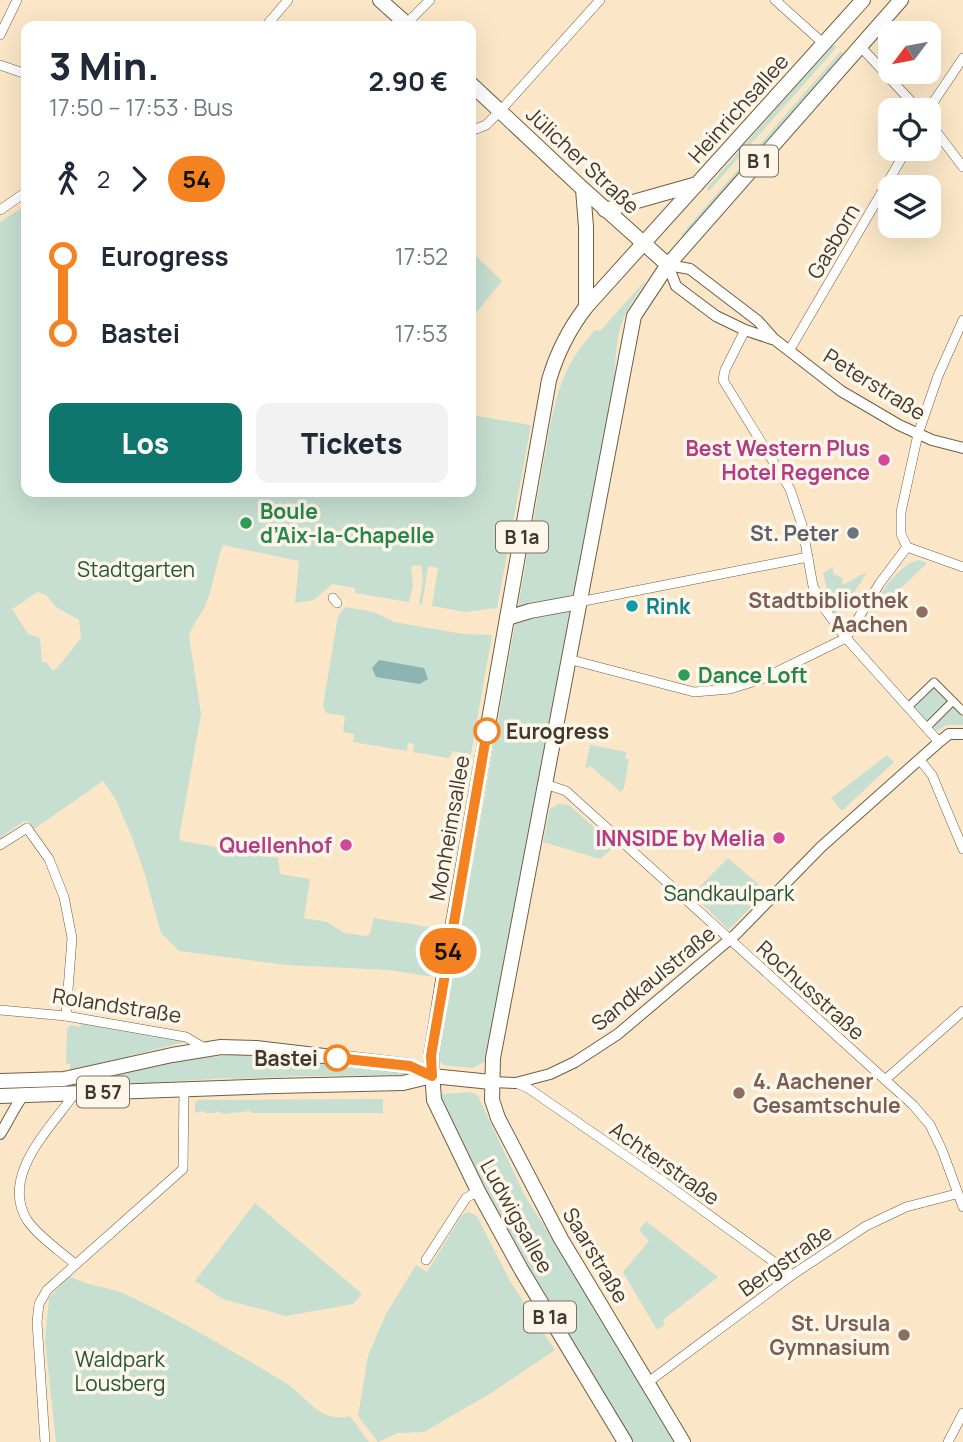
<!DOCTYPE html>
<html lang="de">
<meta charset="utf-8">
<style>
body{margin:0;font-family:Manrope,sans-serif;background:#f2f2f3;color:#1f2937;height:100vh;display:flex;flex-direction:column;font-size:26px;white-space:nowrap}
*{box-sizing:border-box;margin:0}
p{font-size:23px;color:#747a83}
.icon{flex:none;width:38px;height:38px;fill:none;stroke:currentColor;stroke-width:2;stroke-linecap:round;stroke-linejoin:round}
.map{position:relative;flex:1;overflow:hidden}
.panel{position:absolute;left:21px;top:21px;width:455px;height:476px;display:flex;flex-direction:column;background:#fff;border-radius:14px;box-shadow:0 7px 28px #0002}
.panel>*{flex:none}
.badge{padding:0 14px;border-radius:23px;font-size:24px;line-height:46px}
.needle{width:46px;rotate:238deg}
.fabs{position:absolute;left:878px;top:21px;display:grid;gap:14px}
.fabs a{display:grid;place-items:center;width:63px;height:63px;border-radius:14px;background:#fff;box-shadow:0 7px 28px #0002;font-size:35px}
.map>.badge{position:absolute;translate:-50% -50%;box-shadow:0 0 0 4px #fff}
.legs{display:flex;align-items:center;gap:10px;height:77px;padding:0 28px;font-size:23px}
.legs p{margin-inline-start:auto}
.summary{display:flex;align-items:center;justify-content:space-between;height:119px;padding:0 28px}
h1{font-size:38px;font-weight:800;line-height:52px}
.action{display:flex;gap:14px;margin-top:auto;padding:14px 28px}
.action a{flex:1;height:80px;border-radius:14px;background:#0f766e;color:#fff;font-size:28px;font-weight:800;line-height:80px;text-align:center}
.action a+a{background:#f2f2f3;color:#1f2937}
ul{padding:0 28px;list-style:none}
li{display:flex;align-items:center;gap:24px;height:77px;font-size:26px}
li i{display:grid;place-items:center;width:10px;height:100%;margin:0 9px;background:currentColor}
li i::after{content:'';width:18px;height:18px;margin:-9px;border:5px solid;border-radius:50%;background:#fff}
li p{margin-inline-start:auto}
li:first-child i{background:linear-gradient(#0000 50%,currentColor 0)}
li:last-child i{background:linear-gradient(currentColor 50%,#0000 0)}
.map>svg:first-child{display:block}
.green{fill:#c6dfd0;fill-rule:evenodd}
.water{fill:#8cb4b3}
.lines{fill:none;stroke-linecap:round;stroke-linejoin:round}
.pedestrian-casing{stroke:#705f43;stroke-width:9}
.minor-casing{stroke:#705f43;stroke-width:10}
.tertiary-casing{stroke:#705f43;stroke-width:12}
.primary-casing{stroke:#705f43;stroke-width:16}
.pedestrian{stroke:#fff;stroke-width:7}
.minor{stroke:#fff;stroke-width:9}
.tertiary{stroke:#fff;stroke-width:10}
.primary{stroke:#fff;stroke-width:14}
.line-1-casing{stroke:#fff;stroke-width:16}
.line-1{stroke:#f58220;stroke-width:10}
.hotel-dot{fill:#d1479c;stroke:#fef6e9;stroke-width:2.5}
.leisure-dot{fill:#2e9e5b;stroke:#fef6e9;stroke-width:2.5}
.worship-dot{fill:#6b7280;stroke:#fef6e9;stroke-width:2.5}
.culture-dot{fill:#0f9aa8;stroke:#fef6e9;stroke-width:2.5}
.education-dot{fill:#8d6e63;stroke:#fef6e9;stroke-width:2.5}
.stop-1-dot{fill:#fff;stroke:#f58220;stroke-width:3.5}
.labels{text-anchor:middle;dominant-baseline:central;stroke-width:7;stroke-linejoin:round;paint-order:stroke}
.shield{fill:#fef6e9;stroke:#797165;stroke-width:2}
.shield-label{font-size:19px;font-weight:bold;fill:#40382c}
.street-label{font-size:21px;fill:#40382c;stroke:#fef6e9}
.hotel-label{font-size:21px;font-weight:bold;fill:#b23c85;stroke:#fef6e9;text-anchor:end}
.leisure-label{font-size:21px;font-weight:bold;fill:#27864d;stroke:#fef6e9;text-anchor:start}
.worship-label{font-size:21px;font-weight:bold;fill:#5b616d;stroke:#fef6e9;text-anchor:end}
.park-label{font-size:21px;fill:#21563c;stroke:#fef6e9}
.education-label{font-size:21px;font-weight:bold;fill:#785e54;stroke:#fef6e9;text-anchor:end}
.culture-label{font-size:21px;font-weight:bold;fill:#0d838f;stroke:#fef6e9;text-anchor:start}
.stop-label{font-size:21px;font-weight:bold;fill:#40382c;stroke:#fef6e9;text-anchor:start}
</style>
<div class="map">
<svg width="963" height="1442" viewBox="0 0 963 1442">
<rect width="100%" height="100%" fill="#fbe7c7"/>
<g class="green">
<path d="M 833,44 L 837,47 L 709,191 L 706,189 Z"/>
<path d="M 841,51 L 846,56 L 684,236 L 681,235 Z"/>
<path d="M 26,205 L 26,492 L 471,492 L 471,415 L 531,425 L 497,608 L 465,612 L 432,606 L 438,568 L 428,566 L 422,605 L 419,604 L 423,580 L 421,565 L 411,566 L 413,585 L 409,602 L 355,593 L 355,588 L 332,584 L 314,600 L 295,603 L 299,561 L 223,545 C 216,563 214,583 207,601 C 203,614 193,622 189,636 L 201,714 L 179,838 L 182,841 L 278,858 L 280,874 L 310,879 L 304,918 L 327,922 L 344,933 L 367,936 L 370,934 L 374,918 L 441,929 L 433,977 L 389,970 L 286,965 L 179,951 L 161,933 L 145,875 L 131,835 L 116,800 L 103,781 L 34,829 L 28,822 L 24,821 L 0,838 L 0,222 ZM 38,592 L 46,595 L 56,607 L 79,620 L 81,638 L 57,668 L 53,671 L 47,663 L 42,662 L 40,638 L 28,634 L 12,609 Z"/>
<path d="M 471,251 L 502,281 L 471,319 Z"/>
<path d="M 644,282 L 645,283 C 639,292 632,301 627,311 C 616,331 614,361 616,383 L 486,1061 L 473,1068 L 444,1065 L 438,1059 L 549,432 C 558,388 564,365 595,330 L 600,331 Z"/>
<path d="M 919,560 L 927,563 L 863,625 C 873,604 895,565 919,560 Z"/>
<path d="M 833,567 L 833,573 L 843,579 L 842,585 L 867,572 L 839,617 L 833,614 L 823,573 Z"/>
<path d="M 345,607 L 374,612 L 394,622 L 464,634 L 492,635 L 471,754 L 451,751 L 452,754 L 448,758 L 413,752 L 414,744 L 408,743 L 407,751 L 353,742 L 354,734 L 343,732 L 345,716 L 326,713 L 323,705 L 338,616 Z"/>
<path d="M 934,688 L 963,717 L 963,725 L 947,725 L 937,731 L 913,708 Z"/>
<path d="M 590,745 L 627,752 L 625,759 L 629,759 L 624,788 L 621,792 L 590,766 L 585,769 Z"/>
<path d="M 887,755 L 894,762 L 842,811 L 831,798 Z"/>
<path d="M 558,804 L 569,805 L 615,846 L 600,859 L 543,842 L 550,809 Z"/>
<path d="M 728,858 L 766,891 L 729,930 L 692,894 Z"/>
<path d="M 81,1023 L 167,1037 L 185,1042 L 70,1071 L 70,1064 L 66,1064 L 67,1029 L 70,1025 L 80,1027 Z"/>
<path d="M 250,1053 L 347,1067 L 410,1071 L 410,1075 L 299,1076 L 234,1079 L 229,1078 L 148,1083 L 145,1086 L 60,1087 L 181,1060 Z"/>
<path d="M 472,1092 L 478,1096 L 524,1194 L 679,1442 L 631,1442 L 533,1282 L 444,1114 L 441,1094 Z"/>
<path d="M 383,1099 L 383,1113 L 252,1113 L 250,1111 L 224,1114 L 217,1111 L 216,1113 L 205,1113 L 204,1111 L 195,1113 L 195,1103 L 198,1100 Z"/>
<path d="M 255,1203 L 362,1294 L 353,1304 L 286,1316 L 223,1299 L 195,1281 Z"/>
<path d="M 468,1212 L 477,1216 L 510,1281 L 555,1350 L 491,1393 L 424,1432 L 398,1433 L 378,1442 L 358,1416 L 368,1356 L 386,1314 L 416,1265 L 427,1272 L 462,1215 Z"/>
<path d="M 646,1221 L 718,1277 L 663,1320 L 665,1324 L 657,1330 L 623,1272 L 649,1241 L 639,1230 Z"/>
<path d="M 69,1276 C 88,1287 110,1286 129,1296 C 182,1321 232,1351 283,1381 C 305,1394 320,1425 350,1416 L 369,1442 L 56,1442 L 45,1340 L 49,1298 Z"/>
</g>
<path class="water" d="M 379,660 L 424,668 L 428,679 L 420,684 L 376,677 L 372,668 Z"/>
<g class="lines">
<defs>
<g id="pedestrian">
<path d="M 908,707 L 934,682 L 963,711"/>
<path d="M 926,728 L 953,701"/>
</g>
<g id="minor">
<path d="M 775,0 L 824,44"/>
<path d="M 406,24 L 430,0"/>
<path d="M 266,26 L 288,0"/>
<path d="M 0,35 L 17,0"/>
<path d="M 860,46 L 919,110"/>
<path d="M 0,65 L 26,74"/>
<path d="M 928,110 L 963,58"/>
<path d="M 929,122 L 963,167"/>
<path d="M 471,131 L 486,125 L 500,111 L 600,0"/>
<path d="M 0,210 L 26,192"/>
<path d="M 745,330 L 725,370 L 723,380 L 790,489 L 802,525 L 813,586 L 824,608 L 846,638 L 939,742"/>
<path d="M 789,351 L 907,149"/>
<path d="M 907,547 L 901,534 L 901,512 L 918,434 L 938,376 L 963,320"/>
<path d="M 907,547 L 963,567"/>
<path d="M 333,598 L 337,603"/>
<path d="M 579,602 L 808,557"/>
<path d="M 568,659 L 694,692 L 730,689 L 762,679 L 846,638 L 880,583 L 907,547"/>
<path d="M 920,760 L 932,775 L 963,849"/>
<path d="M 545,784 L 566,791 L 913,1105 L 930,1125 L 942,1150 L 963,1207"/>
<path d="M 0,845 L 27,828 L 49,859 L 64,897 L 72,938 L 66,1016"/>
<path d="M 0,1010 L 66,1016 L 186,1037 L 206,1049"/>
<path d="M 885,1080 L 963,1011"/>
<path d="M 516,1083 L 528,1088 L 661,1180 L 792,1275"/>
<path d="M 75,1093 C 50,1129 0,1175 27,1220 C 39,1237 60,1251 75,1264"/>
<path d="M 426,1260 L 466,1198 L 478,1191"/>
<path d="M 647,1383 L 792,1275 L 866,1226 L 906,1207 L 956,1194"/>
<path d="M 45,1442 L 37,1322 L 39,1304 L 47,1290 L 183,1169 L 184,1089"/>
<path d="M 948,1442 L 963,1413"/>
</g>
<g id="tertiary">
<path d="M 668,265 L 690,269 L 758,321 L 774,339 L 841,391 L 899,425 L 932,440 L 963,448"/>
<path d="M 668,265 L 676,286 L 716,316 L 745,330 L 772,339"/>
<path d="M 491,1082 L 516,1083 L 550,1074 L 575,1062 L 618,1034 L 736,934 L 821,847 L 939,742 L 949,734 L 963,734"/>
<path d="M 0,1134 C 7,1124 18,1099 26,1093"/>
</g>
<g id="primary">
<path d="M 380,0 L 409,26"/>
<path d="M 471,84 L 583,189 L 668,265"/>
<path d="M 583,189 L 586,227 L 586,307"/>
<path d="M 605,210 L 697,184"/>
<path d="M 507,618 L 530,611 L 579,602"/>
<path d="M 0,1081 L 64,1079 L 172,1055 L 221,1047 L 256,1048 L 409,1066 L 432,1076"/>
<path d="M 0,1096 L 275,1086 L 403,1083 L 432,1076 L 491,1082"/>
<path d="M 625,1442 L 522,1271 L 478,1191 L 434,1100 L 431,1056 L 444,975 L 549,380 C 557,353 569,329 586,307 L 863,0"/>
<path d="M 683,1442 L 561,1239 L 498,1118 L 492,1100 L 493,1058 L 634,316 L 667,266 L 901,0"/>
</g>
</defs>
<use href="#pedestrian" class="pedestrian-casing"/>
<use href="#minor" class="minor-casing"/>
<use href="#tertiary" class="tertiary-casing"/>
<use href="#primary" class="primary-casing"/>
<use href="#pedestrian" class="pedestrian"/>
<use href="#minor" class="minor"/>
<use href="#tertiary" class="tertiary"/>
<use href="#primary" class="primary"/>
</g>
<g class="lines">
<defs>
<path id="line-1" d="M 337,1058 L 410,1066 L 432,1076 L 431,1056 L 434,1038 L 487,731"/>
</defs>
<use href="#line-1" class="line-1-casing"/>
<use href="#line-1" class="line-1"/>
</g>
<g class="hotel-dot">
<circle cx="884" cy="460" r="7"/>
<circle cx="779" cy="838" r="7"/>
<circle cx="346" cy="845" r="7"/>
</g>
<g class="leisure-dot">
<circle cx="246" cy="523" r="7"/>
<circle cx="684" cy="675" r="7"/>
</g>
<circle class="worship-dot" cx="853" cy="533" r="7"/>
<circle class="culture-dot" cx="632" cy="606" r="7"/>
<g class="education-dot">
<circle cx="922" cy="612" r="7"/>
<circle cx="739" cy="1093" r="7"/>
<circle cx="904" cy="1335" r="7"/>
</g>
<g class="stop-1-dot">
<circle cx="487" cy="731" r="12"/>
<circle cx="337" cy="1058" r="12"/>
</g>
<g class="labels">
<g class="shield">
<rect x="740" y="145.5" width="38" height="31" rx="5"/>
<rect x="496" y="521.5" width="52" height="31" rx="5"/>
<rect x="77" y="1076.5" width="52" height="31" rx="5"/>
<rect x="524" y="1301.5" width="52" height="31" rx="5"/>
</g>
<g class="shield-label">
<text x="759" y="161">B 1</text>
<text x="522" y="537">B 1a</text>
<text x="103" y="1092">B 57</text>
<text x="550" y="1317">B 1a</text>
</g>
<g class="street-label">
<text transform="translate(738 108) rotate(-48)">Heinrichsallee</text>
<text transform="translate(583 160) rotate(43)">Jülicher Straße</text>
<text transform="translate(833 241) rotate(-60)">Gasborn</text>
<text transform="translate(875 384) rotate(32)">Peterstraße</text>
<text transform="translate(449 828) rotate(-80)">Monheimsallee</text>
<text transform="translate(653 978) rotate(-39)">Sandkaulstraße</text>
<text transform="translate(811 990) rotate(42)">Rochusstraße</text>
<text transform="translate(117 1005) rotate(9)">Rolandstraße</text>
<text transform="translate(665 1163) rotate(35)">Achterstraße</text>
<text transform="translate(517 1216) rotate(61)">Ludwigsallee</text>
<text transform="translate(596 1255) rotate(59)">Saarstraße</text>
<text transform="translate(785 1260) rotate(-35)">Bergstraße</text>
</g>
<g class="hotel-label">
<text x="870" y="448">Best Western Plus<tspan x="870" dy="24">Hotel Regence</tspan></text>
<text x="765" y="838">INNSIDE by Melia</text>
<text x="332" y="845">Quellenhof</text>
</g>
<g class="leisure-label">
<text x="260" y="511">Boule<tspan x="260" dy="24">d’Aix-la-Chapelle</tspan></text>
<text x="698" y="675">Dance Loft</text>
</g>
<g class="worship-label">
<text x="839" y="533">St. Peter</text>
</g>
<g class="park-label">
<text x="136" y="569">Stadtgarten</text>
<text x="729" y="893">Sandkaulpark</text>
<text x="120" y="1359">Waldpark<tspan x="120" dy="24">Lousberg</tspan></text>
</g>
<g class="education-label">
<text x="908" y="600">Stadtbibliothek<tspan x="908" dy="24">Aachen</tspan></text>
<text x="753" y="1081" text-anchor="start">4. Aachener<tspan x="753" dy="24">Gesamtschule</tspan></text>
<text x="890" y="1323">St. Ursula<tspan x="890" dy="24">Gymnasium</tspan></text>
</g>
<g class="culture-label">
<text x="646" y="606">Rink</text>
</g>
<g class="stop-label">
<text x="506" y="731">Eurogress</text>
<text x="318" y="1058" text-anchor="end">Bastei</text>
</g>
</g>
</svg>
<div class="fabs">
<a><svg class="needle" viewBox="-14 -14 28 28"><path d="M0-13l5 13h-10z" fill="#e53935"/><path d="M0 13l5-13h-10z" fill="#747a83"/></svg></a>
<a><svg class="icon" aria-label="locate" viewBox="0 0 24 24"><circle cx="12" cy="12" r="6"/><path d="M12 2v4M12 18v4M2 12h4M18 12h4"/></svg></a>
<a><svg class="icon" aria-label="layers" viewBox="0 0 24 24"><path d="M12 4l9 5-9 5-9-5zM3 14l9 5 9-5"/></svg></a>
</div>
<b class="badge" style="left:448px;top:951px;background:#f58220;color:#111">54</b>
<section class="panel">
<div class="summary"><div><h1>3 Min.</h1><p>17:50 – 17:53 · Bus</p></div><b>2.90 €</b></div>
<div class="legs"><svg class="icon" aria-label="walk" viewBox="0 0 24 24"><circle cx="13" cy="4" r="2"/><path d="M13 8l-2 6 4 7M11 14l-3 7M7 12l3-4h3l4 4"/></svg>2<svg class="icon" aria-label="forward" viewBox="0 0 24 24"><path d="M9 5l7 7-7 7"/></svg><b class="badge" style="background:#f58220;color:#111">54</b></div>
<ul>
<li><i style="color:#f58220"></i><b>Eurogress</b><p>17:52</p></li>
<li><i style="color:#f58220"></i><b>Bastei</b><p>17:53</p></li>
</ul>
<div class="action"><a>Los</a><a>Tickets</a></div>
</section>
</div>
